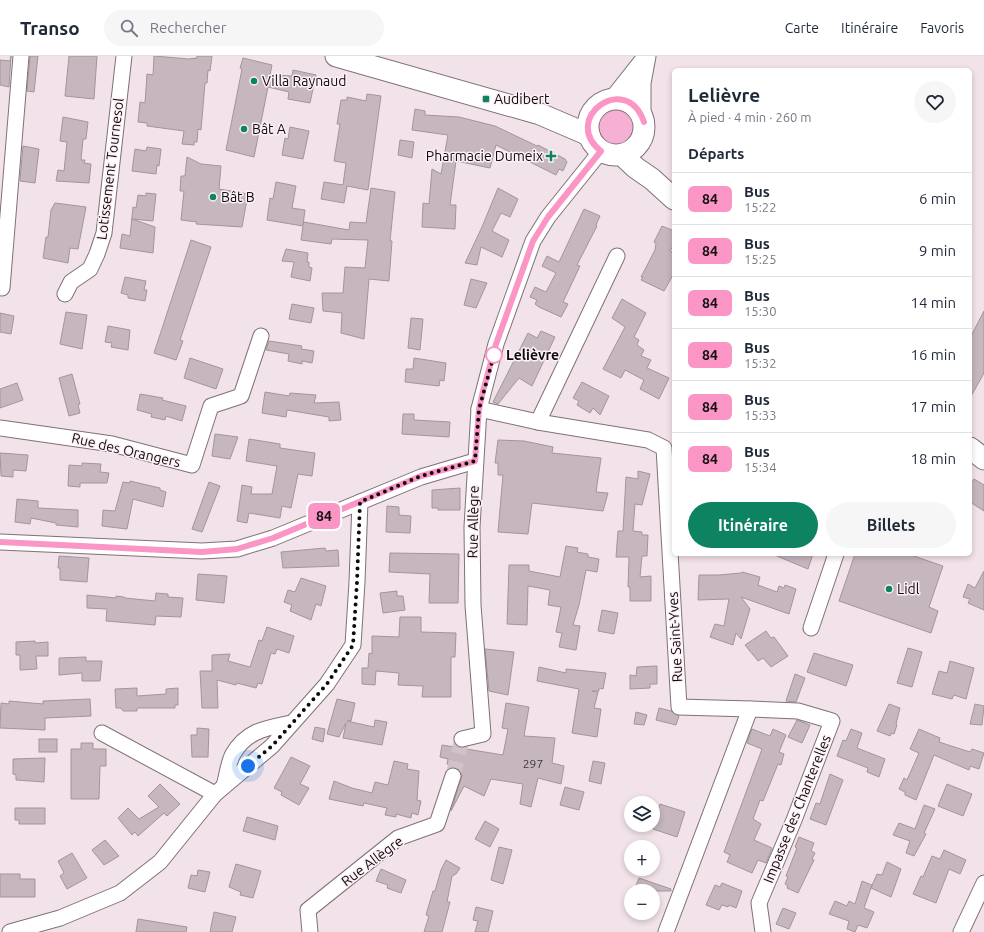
<!DOCTYPE html>
<html lang="fr">
<meta charset="utf-8">
<style>
body{margin:0;font-family:Ubuntu,sans-serif;background:#f6f6f7;color:#1f2937;height:100vh;display:flex;flex-direction:column;font-size:15px;white-space:nowrap}
*{box-sizing:border-box;margin:0}
p{font-size:13px;color:#747a83}
.icon{flex:none;width:22px;height:22px;fill:none;stroke:currentColor;stroke-width:2;stroke-linecap:round;stroke-linejoin:round}
.map{position:relative;flex:1;overflow:hidden}
.drawer{position:absolute;left:672px;top:12px;width:300px;height:488px;display:flex;flex-direction:column;background:#fff;border-radius:6px;box-shadow:0 2px 6px #0003}
.drawer>*{flex:none}
.badge{padding:0 8px;border-radius:6px;font-size:14px;line-height:26px}
.buttons{position:absolute;left:624px;top:740px;display:grid;gap:8px}
.buttons a{display:grid;place-items:center;width:36px;height:36px;border-radius:50%;background:#fff;box-shadow:0 2px 6px #0003;font-size:20px}
.you{position:absolute;width:20px;height:20px;margin:-10px;border:3px solid #fff;border-radius:50%;background:#1a73e8;box-shadow:0 0 0 6px #1a73e833}
.map>.badge{position:absolute;translate:-50% -50%;box-shadow:0 0 0 2px #fff}
h2{padding:0 16px;font-size:15px;line-height:36px}
.round{display:grid;place-items:center;flex:none;width:42px;height:42px;border-radius:21px;background:#f6f6f7}
.overview{display:flex;align-items:center;justify-content:space-between;height:68px;padding:0 16px}
h1{font-size:19px;font-weight:700;line-height:30px}
.primary-button{display:flex;gap:8px;margin-top:auto;padding:8px 16px}
.primary-button a{flex:1;height:46px;border-radius:24px;background:#0e8362;color:#fff;font-size:16px;font-weight:700;line-height:46px;text-align:center}
.primary-button a+a{background:#f6f6f7;color:#1f2937}
ul{padding:0;list-style:none}
li{display:flex;align-items:center;gap:12px;height:52px;padding:0 16px;border-top:1px solid #e0e1e3}
li div{flex:1}
li b{display:block;font-size:15px}
li em{font-style:normal}
li .badge{min-width:44px;font-weight:700;text-align:center}
header{display:flex;align-items:center;gap:24px;box-sizing:border-box;height:56px;padding:0 20px;background:#fff;border-bottom:1px solid #e0e1e3}
header strong{font-size:19px}
nav{display:flex;gap:22px;margin-inline-start:auto;font-size:14px}
.search{width:280px;height:36px;background:#f6f6f7;display:flex;align-items:center;gap:10px;box-sizing:border-box;padding:0 14px;border-radius:22px;color:#747a83;font-size:15px}
.map>svg:first-child{display:block}
.green{fill:#f6b0d4}
.building{fill:#c6b6be;stroke:#a4959c}
.lines{fill:none;stroke-linecap:round;stroke-linejoin:round}
.minor-tunnel{stroke:#d0c2c8;stroke-width:15;stroke-dasharray:15 8;stroke-linecap:butt}
.minor-casing{stroke:#7f7178;stroke-width:17}
.tertiary-casing{stroke:#7f7178;stroke-width:21}
.secondary-casing{stroke:#7f7178;stroke-width:23}
.minor{stroke:#fff;stroke-width:15}
.tertiary{stroke:#fff;stroke-width:19}
.secondary{stroke:#fff;stroke-width:21}
.line-casing{stroke:#fff;stroke-width:9}
.line{stroke:#fa95c5;stroke-width:6}
.walk{stroke:#0f0a0c;stroke-width:4;stroke-dasharray:0 7.2}
.poi-dot{fill:#0e8362;stroke:#fdf0f6;stroke-width:1.5}
.stop-dot{fill:#fff;stroke:#fa95c5;stroke-width:2}
.labels{text-anchor:middle;dominant-baseline:central;stroke-width:3;stroke-linejoin:round;paint-order:stroke}
.number-label{font-size:12px;fill:#3d3538}
.poi-label{font-size:14px;fill:#0f0a0c;stroke:#fdf0f6;text-anchor:start}
.street-label{font-size:14px;fill:#0f0a0c;stroke:#fdf0f6}
.stop-label{font-size:14px;font-weight:bold;fill:#0f0a0c;stroke:#fdf0f6;text-anchor:start}
</style>
<header>
<strong>Transo</strong>
<div class="search"><svg class="icon" aria-label="search" viewBox="0 0 24 24"><circle cx="10" cy="10" r="6"/><path d="M15 15l6 6"/></svg>Rechercher</div>
<nav><a>Carte</a><a>Itinéraire</a><a>Favoris</a></nav>
</header>
<div class="map">
<svg width="984" height="876" viewBox="0 0 984 876">
<rect width="100%" height="100%" fill="#f2e2e9"/>
<circle class="green" cx="616" cy="71" r="28"/>
<g class="building">
<path d="M 11,0 L 9,31 L 0,29 L 0,4 L 10,5 Z"/>
<path d="M 30,0 L 38,0 L 34,36 L 27,35 Z"/>
<path d="M 69,0 L 97,0 L 94,43 L 65,40 Z"/>
<path d="M 154,0 L 189,3 L 197,2 L 197,0 L 212,0 L 210,15 L 208,14 L 207,27 L 205,27 L 201,74 L 198,73 L 197,86 L 194,86 L 194,89 L 182,88 L 184,75 L 147,70 L 147,67 L 138,66 L 140,46 L 145,47 L 147,18 L 153,19 Z"/>
<path d="M 243,2 L 272,9 L 270,19 L 292,20 L 293,14 L 316,19 L 310,47 L 288,43 L 289,36 L 268,31 L 254,101 L 226,94 L 242,13 L 240,12 Z"/>
<path d="M 367,38 L 381,40 L 368,134 L 347,130 L 344,147 L 321,143 L 324,126 L 343,129 L 346,107 L 334,105 L 340,68 L 337,68 L 341,44 L 347,44 L 347,41 L 366,45 Z"/>
<path d="M 415,53 L 425,55 L 425,59 L 459,61 L 495,70 L 537,90 L 538,89 L 565,103 L 567,106 L 563,115 L 559,113 L 556,119 L 496,89 L 490,112 L 456,105 L 450,149 L 456,149 L 455,173 L 422,171 L 423,147 L 429,148 L 432,113 L 441,118 L 448,79 L 412,74 Z"/>
<path d="M 63,61 L 88,66 L 86,83 L 83,83 L 81,104 L 85,104 L 84,107 L 91,108 L 89,127 L 56,125 L 58,114 L 64,115 L 67,86 L 60,85 Z"/>
<path d="M 290,71 L 309,75 L 303,103 L 282,99 L 285,82 L 288,83 Z"/>
<path d="M 400,84 L 414,86 L 412,102 L 398,99 Z"/>
<path d="M 23,90 L 39,93 L 35,127 L 20,125 Z"/>
<path d="M 147,91 L 161,93 L 159,110 L 157,109 L 156,118 L 132,115 L 135,93 L 146,95 Z"/>
<path d="M 187,101 L 201,108 L 221,110 L 219,133 L 248,138 L 242,171 L 196,168 L 197,166 L 181,164 L 184,135 L 180,135 L 181,120 L 185,120 Z"/>
<path d="M 276,126 L 296,130 L 292,152 L 305,154 L 303,169 L 304,166 L 349,174 L 350,166 L 366,167 L 371,132 L 395,136 L 390,185 L 392,185 L 389,225 L 369,223 L 364,283 L 341,277 L 342,257 L 323,255 L 322,237 L 343,237 L 345,211 L 365,212 L 368,184 L 332,183 L 331,188 L 301,184 L 303,170 L 267,164 L 270,142 L 273,143 Z"/>
<path d="M 498,132 L 518,143 L 510,161 L 501,157 L 492,175 L 509,184 L 502,201 L 481,191 L 477,209 L 465,207 L 482,171 Z"/>
<path d="M 146,137 L 156,138 L 153,165 L 132,163 L 155,171 L 153,197 L 120,192 L 122,178 L 130,180 L 133,151 L 136,152 L 138,139 L 146,140 Z"/>
<path d="M 55,147 L 86,151 L 78,193 L 70,192 L 68,207 L 43,202 L 46,181 L 48,181 L 51,154 Z"/>
<path d="M 584,153 L 600,160 L 596,169 L 597,170 L 577,209 L 580,210 L 563,246 L 568,248 L 561,261 L 539,251 L 535,248 L 537,244 L 530,241 L 535,231 L 546,236 L 556,217 L 542,210 L 547,200 L 559,206 Z"/>
<path d="M 662,170 L 674,175 L 674,188 L 670,195 L 674,197 L 674,217 L 664,235 L 641,224 L 643,221 L 641,221 L 655,194 L 656,188 L 654,186 Z"/>
<path d="M 191,184 L 211,191 L 180,284 L 183,285 L 176,304 L 154,297 Z"/>
<path d="M 286,193 L 308,197 L 307,206 L 309,206 L 309,211 L 312,212 L 310,225 L 291,221 L 294,206 L 282,205 Z"/>
<path d="M 125,221 L 146,225 L 144,234 L 147,234 L 145,245 L 128,242 L 128,239 L 121,237 Z"/>
<path d="M 471,223 L 487,227 L 476,252 L 464,249 Z"/>
<path d="M 622,243 L 646,257 L 634,281 L 639,284 L 637,289 L 644,294 L 641,300 L 651,304 L 647,312 L 669,322 L 659,343 L 640,333 L 644,324 L 625,314 L 621,322 L 603,313 L 625,271 L 612,262 Z"/>
<path d="M 292,248 L 314,252 L 311,267 L 289,263 Z"/>
<path d="M 984,255 L 984,317 L 970,342 L 970,282 Z"/>
<path d="M 66,256 L 87,259 L 82,293 L 60,288 Z"/>
<path d="M 0,257 L 14,260 L 11,278 L 0,276 Z"/>
<path d="M 411,262 L 423,263 L 420,294 L 408,292 Z"/>
<path d="M 108,270 L 130,274 L 128,294 L 111,291 L 112,287 L 105,286 Z"/>
<path d="M 541,275 L 555,281 L 532,330 L 519,322 L 498,348 L 493,346 L 528,277 L 537,282 Z"/>
<path d="M 269,285 L 302,290 L 301,293 L 314,295 L 312,307 L 302,305 L 302,308 L 288,305 L 289,298 L 266,294 Z"/>
<path d="M 190,302 L 223,313 L 216,333 L 184,322 Z"/>
<path d="M 414,302 L 446,307 L 444,325 L 440,324 L 439,330 L 405,326 L 406,313 L 413,313 Z"/>
<path d="M 72,318 L 80,348 L 78,349 L 80,357 L 69,360 L 59,322 Z"/>
<path d="M 582,326 L 609,340 L 600,359 L 593,352 L 590,357 L 577,349 L 579,345 L 573,342 Z"/>
<path d="M 17,327 L 23,344 L 0,352 L 0,333 Z"/>
<path d="M 265,336 L 289,340 L 290,337 L 316,339 L 314,347 L 339,346 L 341,364 L 329,365 L 329,361 L 287,354 L 286,361 L 262,357 Z"/>
<path d="M 140,338 L 163,342 L 162,344 L 186,350 L 182,365 L 166,360 L 165,364 L 151,361 L 152,358 L 137,354 Z"/>
<path d="M 403,358 L 414,358 L 414,364 L 450,366 L 449,381 L 402,378 Z"/>
<path d="M 215,378 L 238,381 L 230,403 L 212,400 Z"/>
<path d="M 249,383 L 280,388 L 280,392 L 315,397 L 312,420 L 298,418 L 291,452 L 282,450 L 280,462 L 249,457 L 247,467 L 237,465 L 242,429 L 252,431 L 251,438 L 272,438 L 277,410 L 246,405 Z"/>
<path d="M 498,384 L 524,385 L 553,391 L 552,397 L 601,402 L 596,436 L 608,437 L 603,455 L 532,447 L 528,478 L 498,476 L 503,419 L 498,419 L 498,407 L 495,407 Z"/>
<path d="M 0,397 L 28,399 L 26,415 L 13,414 L 13,421 L 1,420 Z"/>
<path d="M 82,407 L 101,408 L 100,416 L 109,417 L 107,427 L 80,427 L 80,431 L 68,430 L 69,409 L 82,410 Z"/>
<path d="M 638,415 L 650,418 L 642,449 L 635,448 L 633,475 L 642,476 L 642,479 L 648,479 L 647,500 L 642,500 L 640,521 L 651,520 L 651,545 L 630,545 L 630,531 L 628,531 L 629,501 L 616,501 L 618,475 L 623,475 L 626,421 L 638,423 Z"/>
<path d="M 974,423 L 984,429 L 984,455 L 970,446 L 970,429 Z"/>
<path d="M 130,425 L 160,432 L 160,434 L 166,436 L 163,451 L 133,443 L 127,473 L 102,470 L 103,454 L 115,455 L 123,426 L 130,427 Z"/>
<path d="M 209,426 L 220,430 L 202,476 L 192,473 Z"/>
<path d="M 460,432 L 460,454 L 438,454 L 438,452 L 432,452 L 432,434 Z"/>
<path d="M 17,443 L 38,445 L 38,452 L 78,454 L 78,471 L 56,469 L 56,467 L 31,462 L 30,468 L 15,466 Z"/>
<path d="M 387,450 L 399,451 L 399,459 L 411,460 L 410,477 L 386,476 Z"/>
<path d="M 566,490 L 578,492 L 577,496 L 588,498 L 588,501 L 599,503 L 597,516 L 586,514 L 579,549 L 573,569 L 580,570 L 576,594 L 559,591 L 562,577 L 556,576 L 561,551 L 548,549 L 550,534 L 528,530 L 527,569 L 507,568 L 509,509 L 529,509 L 529,515 L 560,521 Z"/>
<path d="M 325,492 L 326,495 L 338,494 L 339,510 L 283,512 L 281,496 Z"/>
<path d="M 390,497 L 459,498 L 458,547 L 429,547 L 430,518 L 389,516 Z"/>
<path d="M 772,498 L 813,498 L 808,513 Z"/>
<path d="M 855,498 L 908,498 L 943,510 L 929,551 L 938,555 L 931,577 L 839,545 Z"/>
<path d="M 59,500 L 89,502 L 87,526 L 60,524 L 60,512 L 58,512 Z"/>
<path d="M 984,515 L 984,554 L 968,547 L 970,543 L 963,541 L 968,528 L 975,532 Z"/>
<path d="M 742,516 L 760,521 L 758,529 L 777,536 L 779,530 L 784,532 L 785,529 L 796,533 L 789,558 L 741,541 L 750,553 L 741,583 L 736,577 L 733,589 L 710,581 L 715,568 L 724,570 L 729,543 L 698,544 L 699,519 L 719,519 L 741,517 Z"/>
<path d="M 198,518 L 227,520 L 224,547 L 196,544 Z"/>
<path d="M 301,522 L 326,530 L 321,550 L 316,548 L 311,564 L 290,555 L 292,549 L 284,546 L 288,534 L 295,536 Z"/>
<path d="M 397,535 L 397,540 L 403,540 L 405,554 L 383,557 L 380,537 Z"/>
<path d="M 156,537 L 168,538 L 168,541 L 183,542 L 181,561 L 156,560 L 155,569 L 106,565 L 107,553 L 87,552 L 87,539 L 116,542 L 116,540 L 124,541 L 125,542 L 155,545 Z"/>
<path d="M 602,554 L 618,557 L 614,578 L 598,575 Z"/>
<path d="M 400,561 L 421,561 L 421,576 L 456,577 L 455,601 L 451,601 L 451,641 L 422,641 L 423,630 L 398,629 L 399,617 L 376,615 L 375,629 L 362,628 L 362,612 L 368,612 L 369,597 L 372,598 L 372,580 L 399,581 Z"/>
<path d="M 267,571 L 294,580 L 289,597 L 277,593 L 275,598 L 271,597 L 262,628 L 258,627 L 256,632 L 237,627 L 236,629 L 217,624 L 218,652 L 202,652 L 200,615 L 212,615 L 212,599 L 230,598 L 228,605 L 250,611 L 259,584 L 262,585 Z"/>
<path d="M 766,575 L 771,582 L 774,581 L 788,600 L 771,611 L 763,602 L 758,605 L 745,589 Z"/>
<path d="M 35,585 L 35,587 L 48,586 L 48,600 L 36,600 L 37,613 L 20,614 L 20,599 L 16,599 L 16,586 Z"/>
<path d="M 908,592 L 922,596 L 912,631 L 897,627 Z"/>
<path d="M 485,593 L 514,596 L 508,639 L 489,635 Z"/>
<path d="M 814,597 L 853,609 L 846,630 L 807,616 Z"/>
<path d="M 86,601 L 86,605 L 102,605 L 100,625 L 82,625 L 82,617 L 59,619 L 59,602 Z"/>
<path d="M 950,605 L 974,612 L 966,643 L 954,639 L 952,643 L 932,638 L 939,615 L 947,617 Z"/>
<path d="M 657,610 L 657,628 L 650,628 L 650,632 L 630,633 L 630,619 L 636,620 L 637,611 Z"/>
<path d="M 539,611 L 566,617 L 566,613 L 606,617 L 603,633 L 599,632 L 599,635 L 592,635 L 598,636 L 594,652 L 601,653 L 597,681 L 572,677 L 579,633 L 537,625 Z"/>
<path d="M 795,618 L 805,622 L 796,646 L 786,645 Z"/>
<path d="M 137,632 L 137,640 L 166,638 L 166,633 L 178,632 L 178,649 L 175,649 L 175,652 L 137,652 L 137,655 L 123,655 L 121,652 L 116,652 L 115,633 Z"/>
<path d="M 90,643 L 91,660 L 45,662 L 45,674 L 0,672 L 1,647 L 9,648 L 9,645 L 43,648 L 43,645 Z"/>
<path d="M 337,643 L 355,647 L 351,665 L 348,664 L 347,665 L 374,671 L 375,664 L 387,666 L 382,689 L 343,682 L 346,667 L 339,681 L 327,678 Z"/>
<path d="M 506,647 L 529,651 L 524,680 L 555,682 L 552,707 L 564,710 L 561,728 L 538,722 L 531,751 L 520,748 L 523,728 L 491,723 L 484,740 L 464,730 L 451,755 L 462,719 L 456,710 L 447,708 L 448,703 L 440,701 L 442,689 L 503,699 L 508,673 L 502,672 Z"/>
<path d="M 889,648 L 900,652 L 896,668 L 897,669 L 894,678 L 892,677 L 890,680 L 877,675 Z"/>
<path d="M 975,648 L 984,650 L 982,669 L 970,668 Z"/>
<path d="M 659,652 L 671,655 L 679,660 L 676,669 L 656,664 Z"/>
<path d="M 636,656 L 647,659 L 644,669 L 634,668 Z"/>
<path d="M 797,664 L 810,669 L 802,687 L 788,681 Z"/>
<path d="M 315,671 L 325,673 L 323,686 L 312,683 Z"/>
<path d="M 197,672 L 209,673 L 208,701 L 192,701 L 191,679 L 197,679 Z"/>
<path d="M 752,673 L 770,680 L 773,673 L 786,679 L 779,696 L 784,698 L 781,709 L 778,708 L 763,745 L 760,744 L 753,763 L 761,768 L 754,784 L 772,792 L 766,807 L 758,804 L 752,817 L 727,806 L 730,799 L 724,796 L 762,693 L 747,687 Z"/>
<path d="M 851,673 L 862,677 L 857,692 L 885,703 L 879,721 L 867,716 L 868,712 L 837,700 L 843,684 L 846,685 Z"/>
<path d="M 919,673 L 940,682 L 939,686 L 970,696 L 972,693 L 984,697 L 979,713 L 970,710 L 969,714 L 934,699 L 916,744 L 905,739 L 905,736 L 899,733 L 904,722 L 907,724 L 919,697 L 910,693 Z"/>
<rect x="39" y="683" width="18" height="13"/>
<path d="M 81,687 L 93,687 L 93,693 L 106,693 L 106,710 L 100,710 L 99,743 L 71,743 L 71,693 L 81,693 Z"/>
<path d="M 291,701 L 310,710 L 300,728 L 309,732 L 299,749 L 281,739 L 282,736 L 274,732 Z"/>
<path d="M 45,702 L 44,726 L 16,724 L 16,719 L 13,718 L 13,703 Z"/>
<path d="M 394,705 L 408,708 L 407,713 L 419,715 L 417,744 L 421,745 L 418,759 L 412,757 L 411,762 L 396,758 L 396,761 L 385,759 L 387,752 L 364,747 L 363,750 L 329,743 L 334,725 L 352,732 L 372,737 L 375,726 L 388,729 Z"/>
<path d="M 593,705 L 605,707 L 601,728 L 589,725 Z"/>
<path d="M 830,718 L 843,724 L 826,769 L 810,763 L 816,747 L 820,748 Z"/>
<path d="M 160,728 L 180,748 L 167,760 L 164,757 L 138,780 L 135,776 L 132,779 L 118,762 L 128,752 L 139,763 L 159,751 L 148,740 Z"/>
<path d="M 947,728 L 972,738 L 963,760 L 938,750 Z"/>
<path d="M 565,731 L 584,736 L 579,754 L 560,749 Z"/>
<path d="M 660,748 L 685,756 L 677,781 L 653,773 L 653,752 L 658,754 Z"/>
<path d="M 924,749 L 935,753 L 924,777 L 926,778 L 914,800 L 906,797 L 910,785 L 893,779 L 899,767 L 915,773 Z"/>
<path d="M 15,752 L 45,752 L 45,768 L 19,768 L 19,764 L 15,764 Z"/>
<path d="M 247,761 L 278,770 L 275,784 L 243,775 Z"/>
<path d="M 485,765 L 499,773 L 490,791 L 475,783 Z"/>
<path d="M 799,781 L 814,787 L 811,795 L 815,797 L 812,803 L 814,804 L 798,837 L 787,832 L 788,830 L 785,828 L 788,821 L 786,820 L 797,792 L 795,791 Z"/>
<path d="M 105,784 L 119,800 L 104,809 L 92,794 Z"/>
<path d="M 499,791 L 512,794 L 503,828 L 491,824 Z"/>
<path d="M 944,794 L 966,804 L 960,818 L 949,813 L 936,847 L 913,838 L 921,820 L 923,821 L 932,800 L 940,803 Z"/>
<path d="M 72,797 L 87,822 L 67,833 L 60,820 L 64,817 L 58,805 Z"/>
<path d="M 446,804 L 460,812 L 456,818 L 452,820 L 447,846 L 450,846 L 442,876 L 424,876 L 429,860 L 426,859 L 433,835 L 435,835 L 441,814 Z"/>
<path d="M 887,806 L 901,813 L 891,841 L 871,832 L 877,818 L 882,819 Z"/>
<path d="M 236,808 L 261,815 L 253,842 L 240,839 L 241,836 L 229,831 Z"/>
<path d="M 381,813 L 406,824 L 401,837 L 387,832 L 388,829 L 376,825 Z"/>
<path d="M 198,814 L 210,816 L 205,836 L 188,832 L 191,819 L 197,820 Z"/>
<path d="M 0,818 L 20,818 L 20,823 L 35,823 L 35,841 L 0,841 Z"/>
<path d="M 639,822 L 671,833 L 671,835 L 634,835 Z"/>
<path d="M 862,825 L 872,829 L 864,852 L 874,856 L 867,872 L 858,869 L 855,876 L 847,873 L 849,865 L 829,858 L 835,845 L 847,850 L 849,845 L 855,848 Z"/>
<path d="M 722,827 L 742,835 L 736,852 L 729,849 L 728,851 L 722,849 L 719,854 L 706,849 L 715,829 L 720,831 Z"/>
<path d="M 476,851 L 493,855 L 488,876 L 475,876 L 478,865 L 473,864 Z"/>
<path d="M 783,852 L 796,857 L 789,873 L 776,868 Z"/>
<path d="M 214,856 L 236,861 L 232,876 L 210,876 Z"/>
<path d="M 138,863 L 187,871 L 186,876 L 136,876 Z"/>
</g>
<g class="lines">
<path class="minor-tunnel" d="M 453,720 L 462,683"/>
<defs>
<g id="minor">
<path d="M 2,232 L 21,0"/>
<path d="M 65,238 L 71,226 L 90,213 L 97,198 L 104,177 L 124,0"/>
<path d="M 479,353 L 538,366 L 648,384 L 664,392 L 679,651 L 750,653 L 666,876"/>
<path d="M 538,366 L 617,200"/>
<path d="M 0,372 L 112,388 L 192,409 L 211,350 L 241,340 L 261,280"/>
<path d="M 0,486 L 202,495 L 237,493 L 273,482 L 421,421 L 475,405"/>
<path d="M 811,572 L 836,498"/>
<path d="M 750,653 L 798,655 L 832,665 L 794,764 L 759,847 L 763,876"/>
<path d="M 102,677 L 215,738"/>
<path d="M 462,683 L 483,678 L 473,549 L 472,471 L 479,353 L 496,288 L 533,185 L 548,161 L 601,95"/>
<path d="M 224,730 C 227,720 228,707 233,698 C 247,674 267,672 291,667"/>
<path d="M 10,876 L 60,862 L 120,837 L 160,806 L 215,738 L 272,690 L 327,628 L 353,589 L 357,526 L 360,446"/>
<path d="M 310,876 L 308,854 L 398,782 L 437,768 L 453,720"/>
<path d="M 961,876 L 984,827"/>
</g>
<g id="tertiary">
<path d="M 614,43 L 644,5"/>
<path d="M 641,57 L 641,27 L 646,0"/>
</g>
<g id="secondary">
<path d="M 336,0 L 540,58 L 589,79"/>
<circle cx="616" cy="71" r="28"/>
<path d="M 622,99 L 636,112 L 652,123 L 674,143"/>
<path d="M 970,392 L 984,403"/>
</g>
</defs>
<use href="#minor" class="minor-casing"/>
<use href="#tertiary" class="tertiary-casing"/>
<use href="#secondary" class="secondary-casing"/>
<use href="#minor" class="minor"/>
<use href="#tertiary" class="tertiary"/>
<use href="#secondary" class="secondary"/>
</g>
<g class="lines">
<defs>
<path id="line" d="M 0,486 L 202,496 L 237,493 L 273,482 L 421,420 L 475,405 L 479,353 L 483,335 L 496,288 L 533,185 L 548,161 L 601,95 C 560,63 626,14 644,66"/>
</defs>
<use href="#line" class="line-casing"/>
<use href="#line" class="line"/>
<path class="walk" d="M 248,710 L 272,690 L 327,628 L 353,589 L 357,526 L 360,446 L 421,420 L 475,405 L 479,353 L 494,299"/>
</g>
<g class="poi-dot">
<circle cx="254" cy="25" r="4"/>
<rect x="482" y="39" width="8" height="8" rx="2"/>
<circle cx="244" cy="73" r="4"/>
<path d="M549 94h4v4h4v4h-4v4h-4v-4h-4v-4h4z"/>
<circle cx="213" cy="141" r="4"/>
<circle cx="889" cy="533" r="4"/>
</g>
<circle class="stop-dot" cx="494" cy="299" r="8"/>
<g class="labels">
<g class="number-label">
<text x="533" y="707">297</text>
</g>
<g class="poi-label">
<text x="262" y="25">Villa Raynaud</text>
<text x="494" y="43">Audibert</text>
<text x="252" y="73">Bât A</text>
<text x="543" y="100" text-anchor="end">Pharmacie Dumeix</text>
<text x="221" y="141">Bât B</text>
<text x="897" y="533">Lidl</text>
</g>
<g class="street-label">
<text transform="translate(110 113) rotate(-83)">Lotissement Tournesol</text>
<text transform="translate(126 394) rotate(13)">Rue des Orangers</text>
<text transform="translate(473 466) rotate(-89)">Rue Allègre</text>
<text transform="translate(675 581) rotate(-93)">Rue Saint-Yves</text>
<text transform="translate(797 753) rotate(-68)">Impasse des Chanterelles</text>
<text transform="translate(372 805) rotate(-37)">Rue Allègre</text>
</g>
<g class="stop-label">
<text x="506" y="299">Lelièvre</text>
</g>
</g>
</svg>
<div class="buttons">
<a><svg class="icon" aria-label="layers" viewBox="0 0 24 24"><path d="M12 4l9 5-9 5-9-5zM3 14l9 5 9-5"/></svg></a>
<a>+</a>
<a>−</a>
</div>
<div class="you" style="left:248px;top:710px"></div>
<b class="badge" style="left:324px;top:460px;background:#fa95c5;color:#111">84</b>
<section class="drawer">
<div class="overview"><div><h1>Lelièvre</h1><p>À pied · 4 min · 260 m</p></div><a class="round"><svg class="icon" aria-label="heart" viewBox="0 0 24 24"><path d="M12 20l-8-8c-3-5 5-10 8-4 3-6 11-1 8 4z"/></svg></a></div>
<h2>Départs</h2>
<ul>
<li><span class="badge" style="background:#fa95c5;color:#111">84</span><div><b>Bus</b><p>15:22</p></div><em>6 min</em></li>
<li><span class="badge" style="background:#fa95c5;color:#111">84</span><div><b>Bus</b><p>15:25</p></div><em>9 min</em></li>
<li><span class="badge" style="background:#fa95c5;color:#111">84</span><div><b>Bus</b><p>15:30</p></div><em>14 min</em></li>
<li><span class="badge" style="background:#fa95c5;color:#111">84</span><div><b>Bus</b><p>15:32</p></div><em>16 min</em></li>
<li><span class="badge" style="background:#fa95c5;color:#111">84</span><div><b>Bus</b><p>15:33</p></div><em>17 min</em></li>
<li><span class="badge" style="background:#fa95c5;color:#111">84</span><div><b>Bus</b><p>15:34</p></div><em>18 min</em></li>
</ul>
<div class="primary-button"><a>Itinéraire</a><a>Billets</a></div>
</section>
</div>
